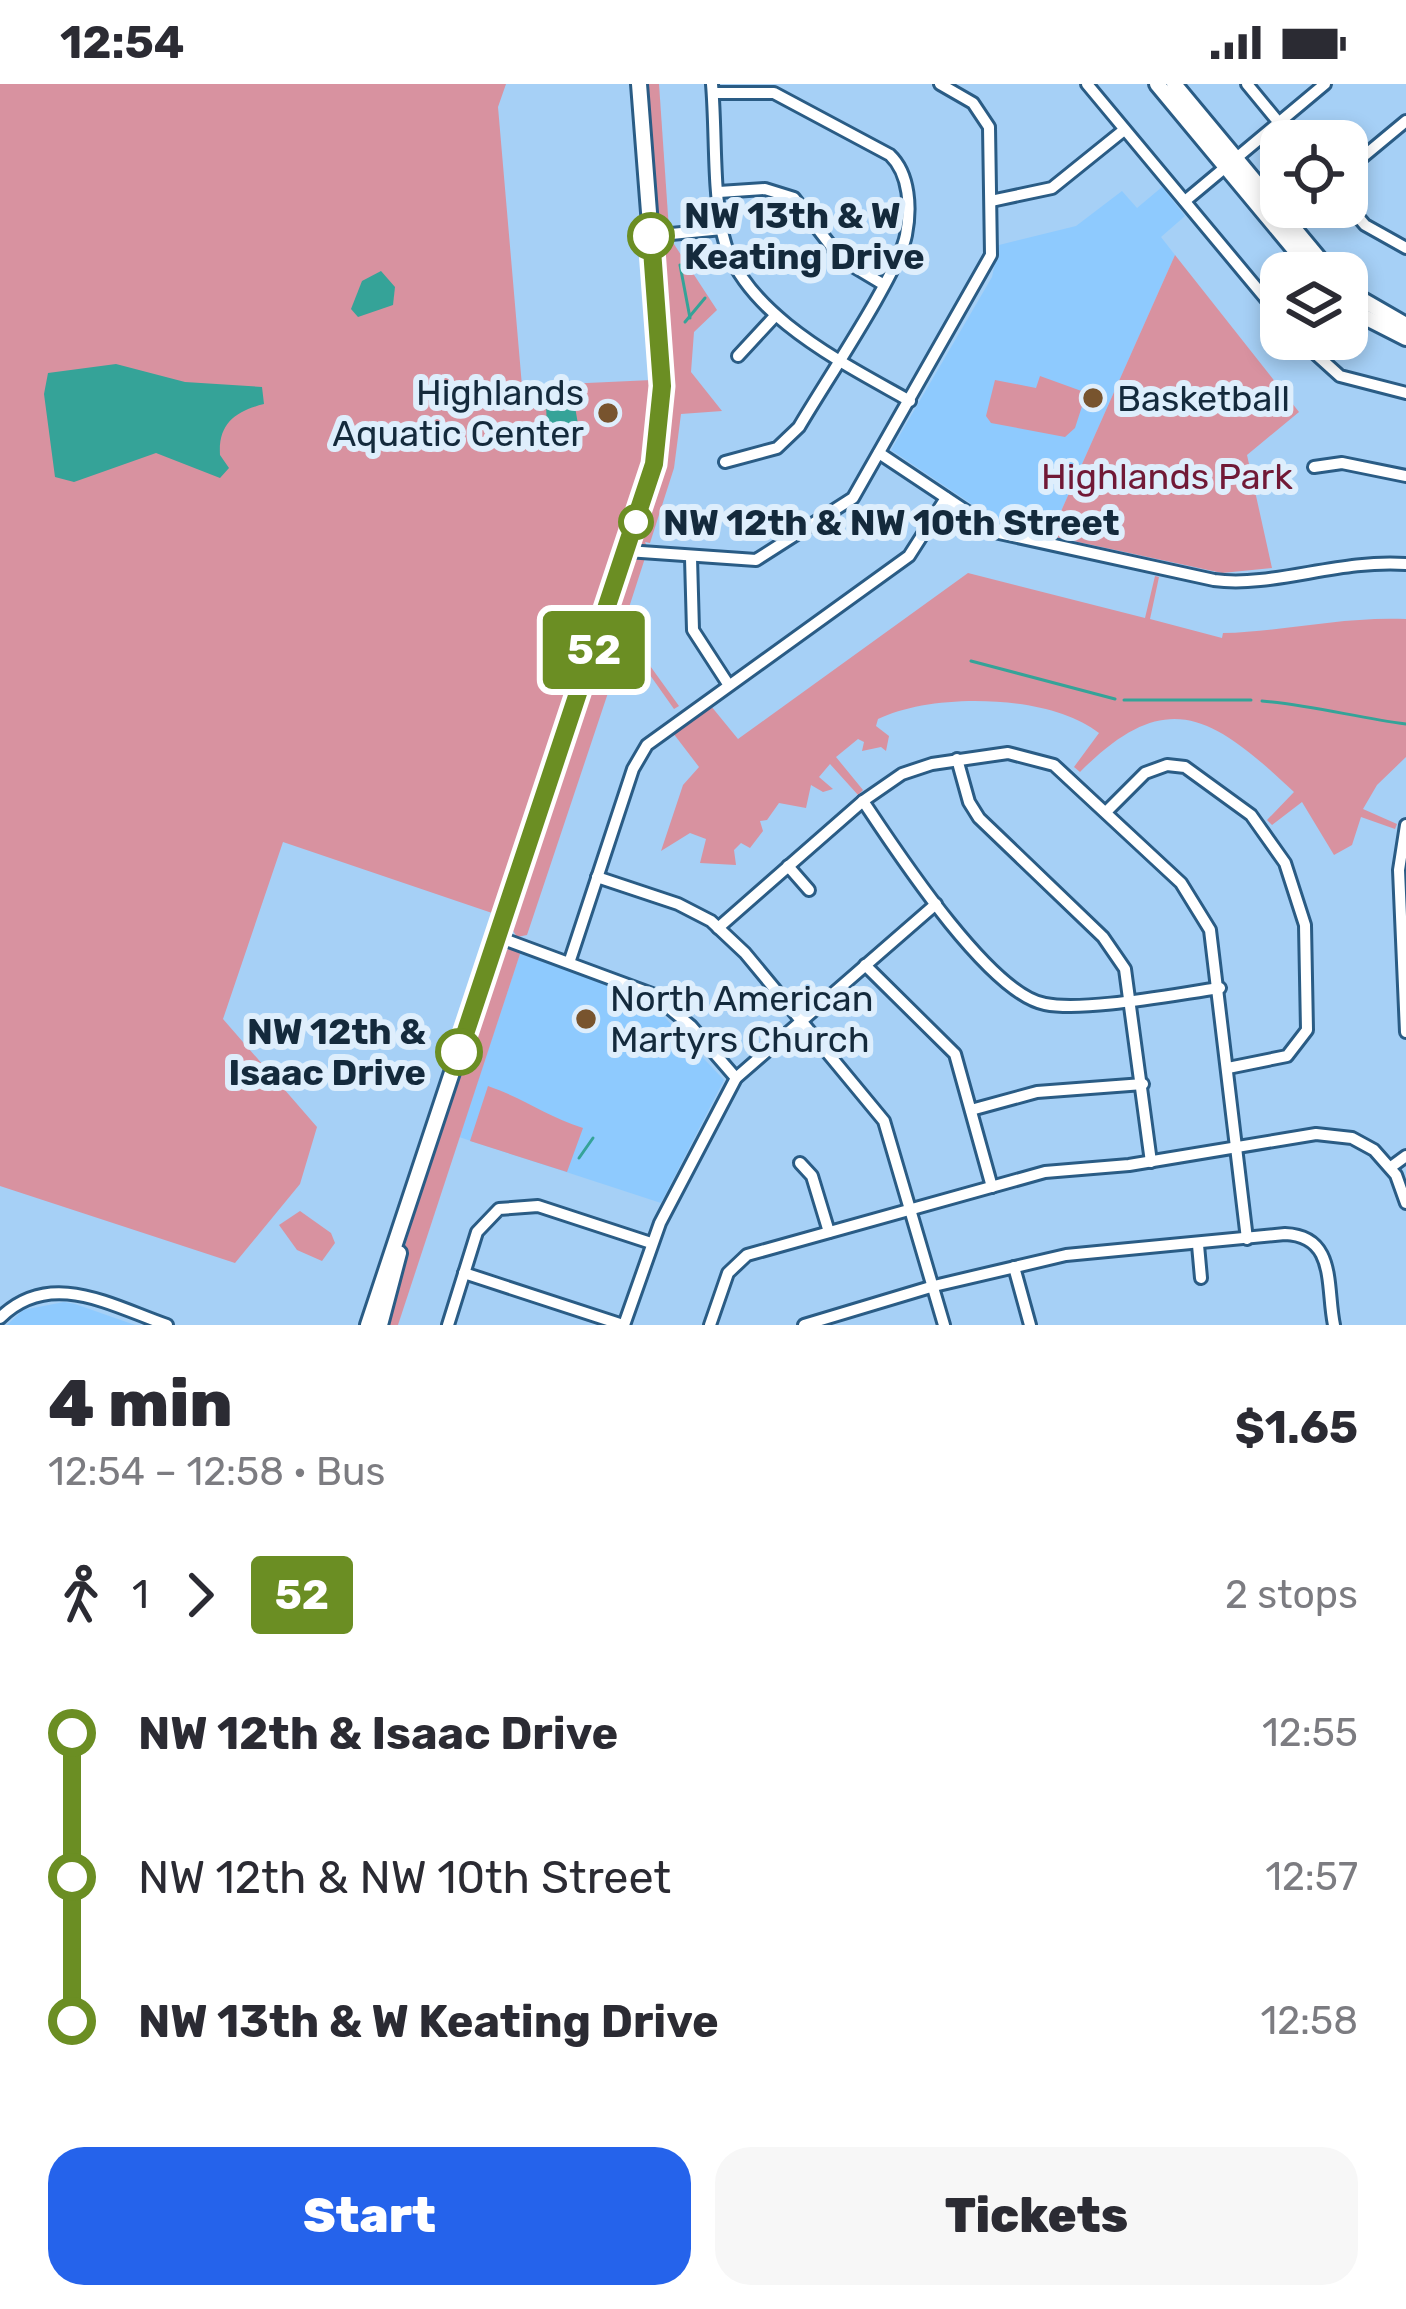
<!DOCTYPE html>
<meta charset="utf-8">
<style>
body{margin:0;font-family:Rubik,sans-serif;background:#f7f7f7;color:#2b2b33;height:100vh;display:flex;flex-direction:column;font-size:45px;white-space:nowrap}
*{box-sizing:border-box;margin:0}
p{font-size:39px;color:#7c7c81}
.icon{flex:none;width:66px;height:66px;fill:none;stroke:currentColor;stroke-width:2;stroke-linecap:round;stroke-linejoin:round}
.map{position:relative;height:1241px;overflow:hidden}
.drawer{display:flex;flex-direction:column;background:#fff;flex:1}
.drawer>*{flex:none}
.badge{padding:0 24px;border-radius:9px;font-size:42px;line-height:78px}
.controls{position:absolute;left:1260px;top:36px;display:grid;gap:24px}
.controls a{display:grid;place-items:center;width:108px;height:108px;border-radius:24px;background:#fff;box-shadow:0 6px 18px #0003;font-size:60px}
.map>.badge{position:absolute;translate:-50% -50%;box-shadow:0 0 0 6px #fff}
.legs{display:flex;align-items:center;gap:18px;height:132px;padding:0 48px;font-size:39px}
.legs p{margin-inline-start:auto}
.overview{display:flex;align-items:center;justify-content:space-between;height:204px;padding:0 48px}
h1{font-size:66px;font-weight:800;line-height:90px}
.button{display:flex;gap:24px;margin-top:auto;padding:24px 48px}
.button a{flex:1;height:138px;border-radius:36px;background:#2563eb;color:#fff;font-size:48px;font-weight:800;line-height:138px;text-align:center}
.button a+a{background:#f7f7f7;color:#2b2b33}
ul{padding:0 48px;list-style:none}
li{display:flex;align-items:center;gap:42px;height:144px;font-size:45px}
li i{display:grid;place-items:center;width:18px;height:100%;margin:0 15px;background:currentColor}
li i::after{content:'';width:30px;height:30px;margin:-15px;border:9px solid;border-radius:50%;background:#fff}
li p{margin-inline-start:auto}
li:first-child i{background:linear-gradient(#0000 50%,currentColor 0)}
li:last-child i{background:linear-gradient(currentColor 50%,#0000 0)}
.status{display:flex;justify-content:space-between;align-items:center;height:84px;padding:0 60px;background:#fff;direction:ltr}
.status svg{height:33px;fill:currentColor}
.map>svg:first-child{display:block}
.built{fill:#8ecafe}
.green{fill:#d892a0}
.water{fill:#35a398}
.lines{fill:none;stroke-linecap:round;stroke-linejoin:round}
.stream{stroke:#35a398;stroke-width:3}
.minor-casing{stroke:#2a5c85;stroke-width:16}
.major-casing{stroke:#2a5c85;stroke-width:20}
.minor{stroke:#fff;stroke-width:10}
.major{stroke:#fff;stroke-width:14}
.line-1-casing{stroke:#fff;stroke-width:27}
.line-1{stroke:#6b8e23;stroke-width:18}
.stop-1-dot{fill:#fff;stroke:#6b8e23;stroke-width:6}
.poi-dot{fill:#78542e;stroke:#deeefc;stroke-width:4.5}
.labels{text-anchor:middle;dominant-baseline:central;stroke-width:12;stroke-linejoin:round;paint-order:stroke}
.stop-label{font-size:36px;font-weight:bold;fill:#142a3c;stroke:#deeefc;text-anchor:start}
.poi-label{font-size:36px;fill:#142a3c;stroke:#deeefc;text-anchor:start}
.park-label{font-size:36px;fill:#711936;stroke:#deeefc}
</style>
<div class="status"><b>12:54</b><svg viewBox="0 0 49 12"><path d="M0 12V9h3v3zM5 12V6h3v6zM10 12V3h3v9zM15 12V0h3v12zM26 1h20v11H26zM47 4h2v5h-2z"/></svg></div>
<div class="map">
<svg width="1406" height="1241" viewBox="0 0 1406 1241">
<rect width="100%" height="100%" fill="#a6d0f6"/>
<g class="built">
<path d="M 1162,103 L 1185,132 L 1161,153 L 1175,171 L 1050,452 L 1000,439 L 891,366 L 992,193 L 999,161 L 1076,142 L 1122,107 L 1137,124 Z"/>
<path d="M 520,870 L 617,902 L 653,921 L 724,996 L 661,1119 L 459,1053 Z"/>
<path d="M 64,1218 L 75,1220 L 135,1241 L 7,1241 L 23,1226 Z"/>
</g>
<g class="green">
<path d="M 0,0 L 506,0 L 498,23 L 522,302 L 652,296 L 647,372 L 637,408 L 495,830 L 283,758 L 223,935 L 317,1043 L 300,1100 L 235,1179 L 0,1102 Z"/>
<path d="M 644,0 L 659,0 L 669,146 L 654,141 Z"/>
<path d="M 670,154 L 717,226 L 694,248 L 691,288 L 722,327 L 681,330 L 674,384 L 650,459 L 645,458 L 648,465 L 640,465 L 635,457 L 656,387 L 656,160 Z"/>
<path d="M 1175,171 L 1299,328 L 1247,371 L 1272,484 L 1222,489 L 1050,452 Z"/>
<path d="M 1040,292 L 1087,309 L 1090,300 L 1102,303 L 1096,328 L 1084,325 L 1084,316 L 1075,344 L 1065,353 L 991,339 L 986,332 L 995,296 L 1036,304 Z"/>
<path d="M 631,474 L 645,474 L 612,576 L 616,568 L 648,579 L 679,622 L 674,625 L 645,584 L 619,576 L 527,851 L 517,853 L 508,839 Z"/>
<path d="M 968,489 L 1145,534 L 1155,492 L 1159,493 L 1150,535 L 1222,554 L 1223,549 C 1281,548 1343,532 1406,535 L 1406,673 L 1377,701 L 1363,725 L 1397,740 L 1395,745 L 1361,733 L 1352,761 L 1334,771 L 1302,718 L 1272,741 L 1267,736 L 1294,708 C 1214,633 1168,599 1080,688 L 1074,683 L 1099,649 C 1050,610 933,608 878,635 L 876,642 L 889,652 L 886,667 L 881,663 L 862,667 L 864,658 L 858,655 L 836,673 L 863,706 L 858,711 L 830,680 L 819,693 L 833,705 L 823,708 L 811,701 L 806,724 L 779,719 L 767,736 L 760,737 L 763,747 L 750,764 L 741,759 L 734,766 L 736,781 L 700,779 L 706,755 L 690,749 L 661,767 L 683,701 L 699,683 L 673,649 L 711,622 L 738,655 Z"/>
<path d="M 517,864 L 520,870 L 398,1241 L 383,1241 L 434,1058 L 495,877 L 503,866 Z"/>
<path d="M 488,1002 C 525,1015 546,1032 583,1044 L 567,1088 L 470,1057 Z"/>
<path d="M 300,1127 L 331,1149 L 335,1159 L 322,1177 L 297,1166 L 279,1141 Z"/>
</g>
<g class="water">
<path d="M 381,187 L 395,203 L 393,221 L 358,233 L 351,225 L 362,197 Z"/>
<path d="M 116,280 L 185,298 L 262,303 L 264,320 C 236,327 218,339 220,371 L 229,384 L 220,394 L 156,369 L 74,398 L 55,393 L 44,310 L 48,289 Z"/>
<path d="M 574,317 L 579,346 L 562,338 L 561,344 L 547,344 L 546,320 L 561,323 Z"/>
</g>
<g class="lines">
<g class="stream">
<path d="M 680,181 L 690,234"/>
<path d="M 685,238 L 705,214"/>
<path d="M 971,577 L 1115,615"/>
<path d="M 1124,616 L 1251,616"/>
<path d="M 1262,617 C 1312,621 1358,634 1406,640"/>
<path d="M 579,1074 L 593,1054"/>
</g>
<defs>
<g id="minor">
<path d="M 712,0 C 716,48 713,100 722,148 C 739,229 845,280 910,317"/>
<path d="M 1087,0 L 1281,233"/>
<path d="M 1247,0 L 1294,57"/>
<path d="M 713,9 L 774,9 L 890,71 C 910,90 911,125 906,151 C 899,189 822,303 799,343 L 777,364 L 725,378"/>
<path d="M 1347,86 L 1406,37"/>
<path d="M 719,108 L 765,105 L 794,114 L 841,175 L 881,199"/>
<path d="M 991,117 L 1052,104 L 1124,46"/>
<path d="M 1185,117 L 1325,0"/>
<path d="M 1347,120 L 1365,141 L 1406,164"/>
<path d="M 651,152 L 722,145"/>
<path d="M 1299,255 L 1340,292 L 1406,309"/>
<path d="M 738,272 L 775,232"/>
<path d="M 879,369 L 999,449 L 1214,496 C 1272,504 1339,475 1406,480"/>
<path d="M 1314,383 L 1342,379 L 1406,392"/>
<path d="M 627,467 L 756,476 L 853,414 L 991,171 L 989,43 L 973,19 L 940,0"/>
<path d="M 691,474 L 693,546 L 728,600"/>
<path d="M 957,675 L 969,718 L 979,734 L 1103,853 L 1125,885 L 1151,1078"/>
<path d="M 863,717 C 895,765 989,910 1045,920 C 1085,928 1176,910 1220,904"/>
<path d="M 1107,727 L 1145,689 L 1167,681 L 1185,683 L 1251,731 L 1285,779 L 1305,841 L 1307,946 L 1287,972 L 1228,984"/>
<path d="M 1406,741 L 1399,786 L 1406,948"/>
<path d="M 788,782 L 809,806"/>
<path d="M 597,793 L 678,820 L 711,837 L 745,869 L 884,1037 L 944,1241"/>
<path d="M 718,844 L 863,717 L 902,690 L 932,680 L 1008,669 L 1054,681 L 1181,799 L 1210,846 L 1247,1155"/>
<path d="M 498,853 L 652,910 L 691,942 L 736,994"/>
<path d="M 570,876 L 633,685 L 647,661 L 909,472 L 946,414"/>
<path d="M 865,881 L 955,970 L 992,1103"/>
<path d="M 971,1026 L 1037,1008 L 1143,1000"/>
<path d="M 800,1079 L 812,1092 L 829,1148"/>
<path d="M 1391,1083 L 1406,1072"/>
<path d="M 1198,1161 L 1201,1194"/>
<path d="M 1014,1183 L 1030,1241"/>
<path d="M 464,1189 L 623,1241"/>
<path d="M 0,1234 C 50,1184 112,1222 167,1241"/>
<path d="M 448,1241 L 477,1148 L 499,1125 L 538,1122 L 651,1159"/>
<path d="M 624,1241 L 660,1139 L 736,994 L 936,820"/>
<path d="M 710,1241 L 728,1189 L 747,1171 L 1045,1088 L 1129,1081 L 1316,1050 L 1352,1054 L 1374,1066 L 1396,1091 L 1406,1119"/>
<path d="M 804,1241 L 934,1202 L 1066,1171 L 1285,1150 C 1337,1152 1326,1203 1334,1241"/>
</g>
<g id="major">
<path d="M 1157,0 L 1314,189"/>
<path d="M 1174,0 L 1331,189"/>
<path d="M 1347,207 L 1406,241"/>
<path d="M 1347,224 L 1406,254"/>
<path d="M 368,1241 L 654,381 L 662,295 L 639,0"/>
<path d="M 380,1241 L 399,1169"/>
</g>
</defs>
<use href="#minor" class="minor-casing"/>
<use href="#major" class="major-casing"/>
<use href="#minor" class="minor"/>
<use href="#major" class="major"/>
</g>
<g class="lines">
<defs>
<path id="line-1" d="M 459,968 L 654,380 L 662,302 L 651,152"/>
</defs>
<use href="#line-1" class="line-1-casing"/>
<use href="#line-1" class="line-1"/>
</g>
<g class="stop-1-dot">
<circle cx="651" cy="152" r="21"/>
<circle cx="636" cy="438" r="15"/>
<circle cx="459" cy="968" r="21"/>
</g>
<g class="poi-dot">
<circle cx="1093" cy="314" r="12"/>
<circle cx="608" cy="329" r="12"/>
<circle cx="586" cy="935" r="12"/>
</g>
<g class="labels">
<g class="stop-label">
<text x="684" y="131">NW 13th &amp; W<tspan x="684" dy="41">Keating Drive</tspan></text>
<text x="663" y="438">NW 12th &amp; NW 10th Street</text>
<text x="426" y="947" text-anchor="end">NW 12th &amp;<tspan x="426" dy="41">Isaac Drive</tspan></text>
</g>
<g class="poi-label">
<text x="584" y="308" text-anchor="end">Highlands<tspan x="584" dy="41">Aquatic Center</tspan></text>
<text x="1117" y="314">Basketball</text>
<text x="610" y="914">North American<tspan x="610" dy="41">Martyrs Church</tspan></text>
</g>
<g class="park-label">
<text x="1167" y="392">Highlands Park</text>
</g>
</g>
</svg>
<div class="controls">
<a><svg class="icon" aria-label="locate" viewBox="0 0 24 24"><circle cx="12" cy="12" r="6"/><path d="M12 2v4M12 18v4M2 12h4M18 12h4"/></svg></a>
<a><svg class="icon" aria-label="layers" viewBox="0 0 24 24"><path d="M12 4l9 5-9 5-9-5zM3 14l9 5 9-5"/></svg></a>
</div>
<b class="badge" style="left:594px;top:566px;background:#6b8e23;color:#fff">52</b>
</div>
<section class="drawer">
<div class="overview"><div><h1>4 min</h1><p>12:54 – 12:58 · Bus</p></div><b>$1.65</b></div>
<div class="legs"><svg class="icon" aria-label="walk" viewBox="0 0 24 24"><circle cx="13" cy="4" r="2"/><path d="M13 8l-2 6 4 7M11 14l-3 7M7 12l3-4h3l4 4"/></svg>1<svg class="icon" aria-label="forward" viewBox="0 0 24 24"><path d="M9 5l7 7-7 7"/></svg><b class="badge" style="background:#6b8e23;color:#fff">52</b><p>2 stops</p></div>
<ul>
<li><i style="color:#6b8e23"></i><b>NW 12th &amp; Isaac Drive</b><p>12:55</p></li>
<li><i style="color:#6b8e23"></i><span>NW 12th &amp; NW 10th Street</span><p>12:57</p></li>
<li><i style="color:#6b8e23"></i><b>NW 13th &amp; W Keating Drive</b><p>12:58</p></li>
</ul>
<div class="button"><a>Start</a><a>Tickets</a></div>
</section>
